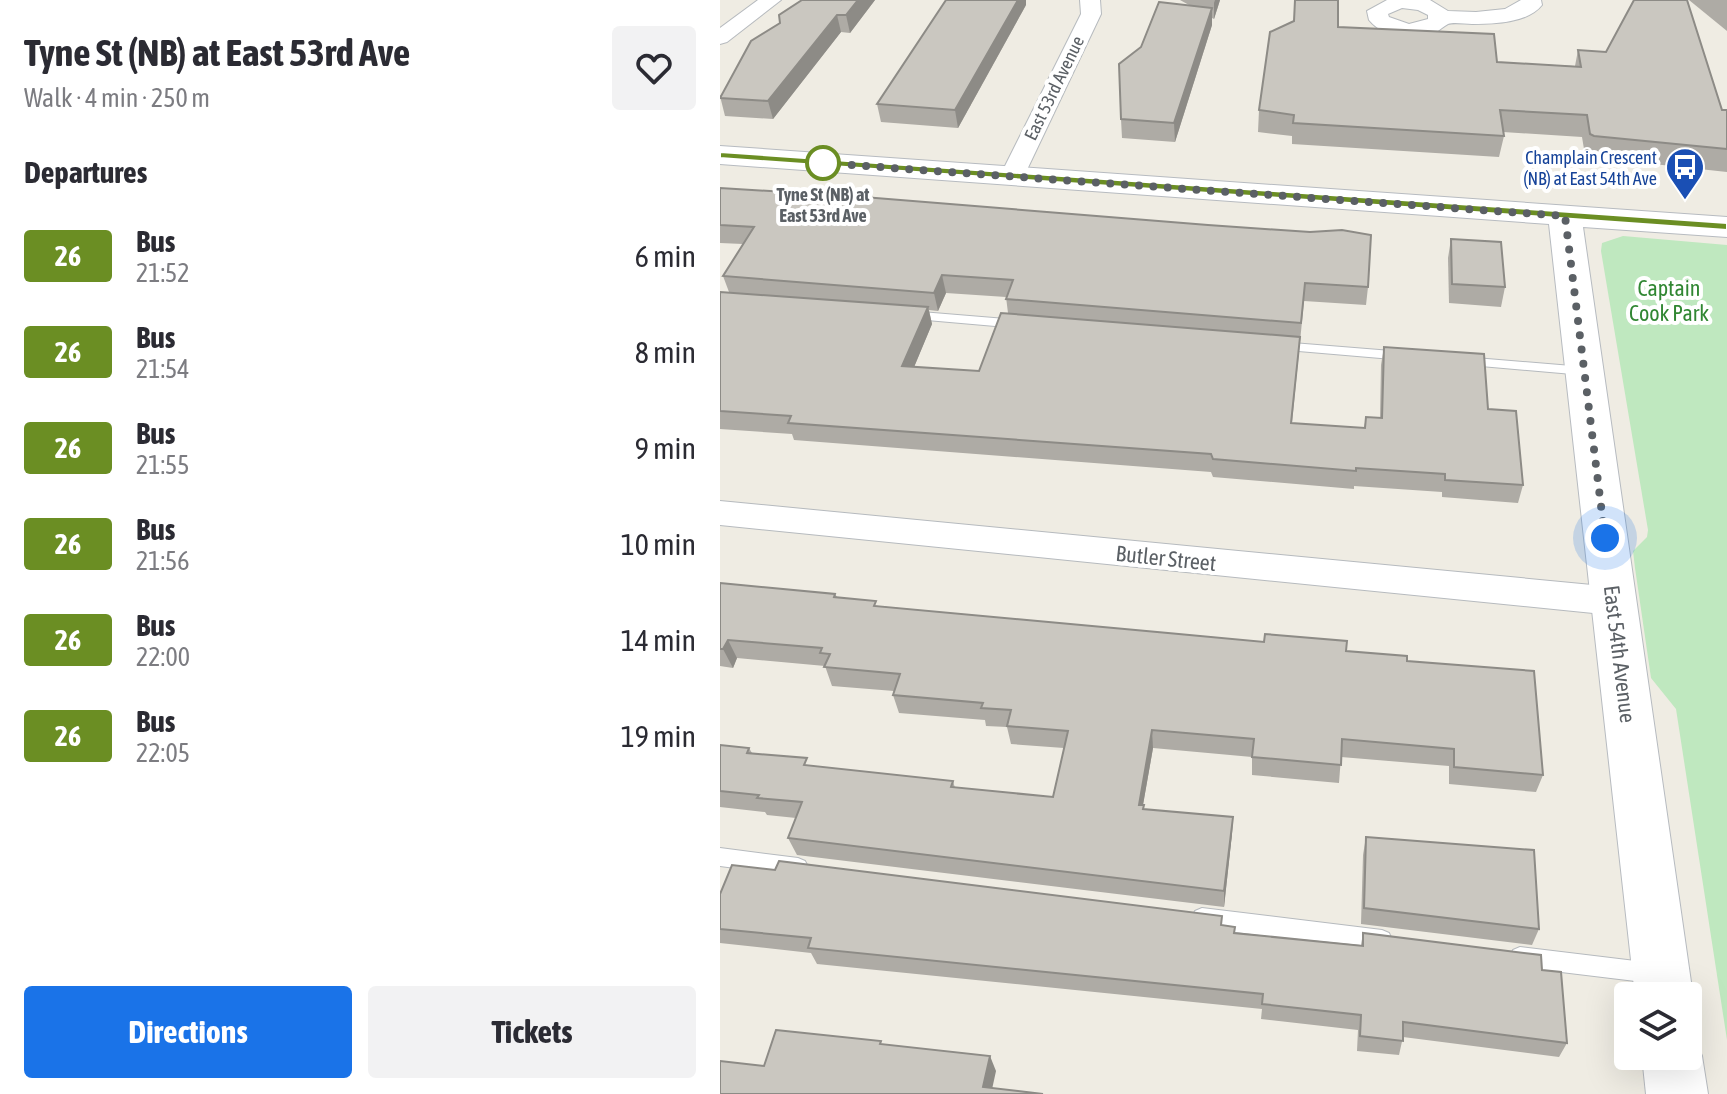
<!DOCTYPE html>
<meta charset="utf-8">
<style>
body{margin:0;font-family:"Asap Condensed",sans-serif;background:#f2f2f3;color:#2b2b33;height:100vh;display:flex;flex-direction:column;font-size:30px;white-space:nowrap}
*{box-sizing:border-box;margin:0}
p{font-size:26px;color:#7c7c81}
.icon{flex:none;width:44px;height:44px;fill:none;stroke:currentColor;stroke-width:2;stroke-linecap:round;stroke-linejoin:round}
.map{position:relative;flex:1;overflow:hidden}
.details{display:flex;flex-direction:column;background:#fff;width:720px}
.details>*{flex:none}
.badge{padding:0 16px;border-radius:6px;font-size:28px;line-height:52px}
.controls{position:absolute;left:894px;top:982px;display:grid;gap:16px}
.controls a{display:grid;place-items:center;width:88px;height:88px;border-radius:8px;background:#fff;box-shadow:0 8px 32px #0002;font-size:40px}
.you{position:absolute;width:40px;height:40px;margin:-20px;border:6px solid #fff;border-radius:50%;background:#1a73e8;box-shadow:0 0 0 12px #1a73e833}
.map>.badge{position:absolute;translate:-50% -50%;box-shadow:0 0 0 4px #fff}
h2{padding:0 24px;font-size:30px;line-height:72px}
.round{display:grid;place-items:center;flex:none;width:84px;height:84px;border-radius:8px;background:#f2f2f3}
.summary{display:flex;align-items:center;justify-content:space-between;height:136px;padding:0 24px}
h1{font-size:38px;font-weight:700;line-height:60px}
.action{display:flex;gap:16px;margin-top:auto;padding:16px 24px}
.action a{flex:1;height:92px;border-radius:8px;background:#1a73e8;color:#fff;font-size:32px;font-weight:700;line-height:92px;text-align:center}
.action a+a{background:#f2f2f3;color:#2b2b33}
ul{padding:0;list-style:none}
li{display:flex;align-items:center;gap:24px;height:96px;padding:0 24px}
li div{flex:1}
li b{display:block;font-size:30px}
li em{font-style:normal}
li .badge{min-width:88px;font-weight:700;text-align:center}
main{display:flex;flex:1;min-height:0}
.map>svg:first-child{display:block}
.green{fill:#bfe8bf}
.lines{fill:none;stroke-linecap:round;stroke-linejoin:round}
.lane-casing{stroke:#b6babe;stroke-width:2}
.street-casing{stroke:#b6babe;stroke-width:2}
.secondary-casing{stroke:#b7bbc0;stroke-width:2}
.lane{fill:#fff;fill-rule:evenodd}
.street{fill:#fff;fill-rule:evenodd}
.secondary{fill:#fff;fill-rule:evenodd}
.wall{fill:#aeaba5;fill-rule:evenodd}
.shaded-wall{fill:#8d8b86}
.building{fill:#cac7c0;stroke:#8d8b86;stroke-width:2}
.line{fill:#6b8e23;stroke:#fff;stroke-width:2}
.walk{stroke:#5b6065;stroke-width:8;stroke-dasharray:0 14.4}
.stop-dot{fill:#fff;stroke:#6b8e23;stroke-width:4}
.labels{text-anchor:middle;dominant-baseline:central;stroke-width:8;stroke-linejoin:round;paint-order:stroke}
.far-street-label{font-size:18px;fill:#5b6065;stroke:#fff}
.far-transit-label{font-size:18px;fill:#164399;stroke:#fff;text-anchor:end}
.far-stop-label{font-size:18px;font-weight:bold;fill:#5b6065;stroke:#fff}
.park-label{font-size:22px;fill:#318733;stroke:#fff}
.street-label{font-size:22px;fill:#5b6065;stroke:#fff}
</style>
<main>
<section class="details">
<div class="summary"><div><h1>Tyne St (NB) at East 53rd Ave</h1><p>Walk · 4 min · 250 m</p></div><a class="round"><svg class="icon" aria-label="heart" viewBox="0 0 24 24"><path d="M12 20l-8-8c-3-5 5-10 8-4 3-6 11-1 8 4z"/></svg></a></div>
<h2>Departures</h2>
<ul>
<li><span class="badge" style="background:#6b8e23;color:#fff">26</span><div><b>Bus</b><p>21:52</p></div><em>6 min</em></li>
<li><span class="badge" style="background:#6b8e23;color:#fff">26</span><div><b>Bus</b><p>21:54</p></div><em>8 min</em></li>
<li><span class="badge" style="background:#6b8e23;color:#fff">26</span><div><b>Bus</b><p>21:55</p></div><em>9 min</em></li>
<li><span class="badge" style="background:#6b8e23;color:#fff">26</span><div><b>Bus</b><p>21:56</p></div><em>10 min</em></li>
<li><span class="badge" style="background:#6b8e23;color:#fff">26</span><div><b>Bus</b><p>22:00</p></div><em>14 min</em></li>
<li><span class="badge" style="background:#6b8e23;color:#fff">26</span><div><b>Bus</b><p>22:05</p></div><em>19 min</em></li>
</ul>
<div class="action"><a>Directions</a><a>Tickets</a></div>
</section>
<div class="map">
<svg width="1007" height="1094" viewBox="0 0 1007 1094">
<rect width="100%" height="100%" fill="#efece3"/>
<path class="green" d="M 903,236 L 1007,245 L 1007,1040 L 956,709 L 931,678 L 915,568 L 913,551 L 927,537 L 928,530 L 881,251 L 882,243 Z"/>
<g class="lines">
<defs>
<g id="lane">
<path d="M 189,311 L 298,320 L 305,324 L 298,328 L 184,318 L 182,315 Z"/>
<path d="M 560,342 L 684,352 L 691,356 L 684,360 L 555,349 L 555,343 Z"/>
<path d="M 743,357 L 864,367 L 871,371 L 864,375 L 738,364 L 736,361 L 738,358 Z"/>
<path d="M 0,848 L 78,858 L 85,861 L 88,867 L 85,873 L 78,876 L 0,866 Z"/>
<path d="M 482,908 L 662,930 L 669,933 L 672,940 L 669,947 L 662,950 L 482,928 L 475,925 L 472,918 L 475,911 Z"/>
<path d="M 800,947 L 932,963 L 939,966 L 943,973 L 939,980 L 932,983 L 800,967 L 793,964 L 790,957 L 793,950 Z"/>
</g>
<g id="street">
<path d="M 38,0 L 61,0 L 7,42 L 0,44 L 0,28 Z"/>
<path d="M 360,0 L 380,0 L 381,14 L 304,176 L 301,181 L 283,181 L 280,176 L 361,14 Z"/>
<path d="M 667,0 L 710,0 L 728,11 L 756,12 L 785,9 L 801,0 L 821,0 L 822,5 C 808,23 774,24 752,24 C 745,24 734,22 728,24 C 724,26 721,29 718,31 C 697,40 664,39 649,20 L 647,11 ZM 682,8 L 698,10 L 708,15 L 708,19 L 689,24 L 669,17 L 668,14 Z"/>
<path d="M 0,501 L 893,587 L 906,591 L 911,601 L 906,611 L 893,615 L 0,525 Z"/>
</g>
<g id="secondary">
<path d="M 0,146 L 1007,217 L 1007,237 L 863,227 L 973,996 L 968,1009 L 968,996 L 915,996 L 829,224 L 0,164 Z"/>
<path d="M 968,1032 L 973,1035 L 982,1056 L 988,1094 L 926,1094 L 922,1056 L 968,1056 Z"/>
</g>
</defs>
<use href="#lane" class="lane-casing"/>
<use href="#street" class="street-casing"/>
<use href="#secondary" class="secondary-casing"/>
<use href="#lane" class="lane"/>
<use href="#street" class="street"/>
<use href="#secondary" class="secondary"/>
</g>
<g class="wall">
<path d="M 82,0 L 155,0 L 130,33 L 121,32 L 53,119 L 5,116 L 0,96 L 60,23 Z"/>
<path d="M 460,0 L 500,0 L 494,19 L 492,18 L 492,25 L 455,142 L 402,138 L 401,119 L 421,47 L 469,5 Z"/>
<path d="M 969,0 L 1007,0 L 1007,31 Z"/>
<path d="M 306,5 L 238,128 L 161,122 L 157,104 Z"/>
<path d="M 618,27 L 777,62 L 855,66 L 858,50 L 1002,110 L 1007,110 L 1007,172 L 869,157 L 865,155 L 862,137 L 783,132 L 784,136 L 779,157 L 572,144 L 572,136 L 538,132 L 539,110 Z"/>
<path d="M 0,188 L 648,287 L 646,305 L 584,301 L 572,423 L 644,428 L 646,417 L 660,418 L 661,365 L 664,347 L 768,409 L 803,485 L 798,503 L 722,497 L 722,492 L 634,486 L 634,489 L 493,477 L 491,472 L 74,440 L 72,434 L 0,429 L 0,292 L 9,292 L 3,276 L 23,244 L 0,243 ZM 226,293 L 286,297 L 288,313 L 259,371 L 194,367 L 212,324 L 209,310 L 218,311 Z"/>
<path d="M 731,239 L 785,287 L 781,307 L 729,303 L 728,258 Z"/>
<path d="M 0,583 L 115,594 L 117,597 L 158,606 L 626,651 L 687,661 L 823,775 L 816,792 L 729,784 L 729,766 L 621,757 L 619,783 L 532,775 L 532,757 L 433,748 L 423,805 L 424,809 L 513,817 L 512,834 L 504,907 L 77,855 L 68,838 L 76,818 L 47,815 L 45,812 L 0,807 L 0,745 L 29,748 L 32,753 L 90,766 L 233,781 L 235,788 L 333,797 L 344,748 L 291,744 L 287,727 L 266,726 L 265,720 L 179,713 L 173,695 L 174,691 L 112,686 L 105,666 L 17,658 L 13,668 L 0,666 Z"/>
<path d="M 646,837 L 819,929 L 812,945 L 641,924 L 643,855 Z"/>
<path d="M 0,894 L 502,925 L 515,933 L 641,945 L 643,933 L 822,970 L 847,1043 L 839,1057 L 683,1037 L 679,1055 L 637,1051 L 638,1030 L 541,1019 L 542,1009 L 97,964 L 91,953 L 0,943 Z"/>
</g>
<g class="shaded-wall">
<path d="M 138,0 L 155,0 L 130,33 L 126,15 Z"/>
<path d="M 298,0 L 306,0 L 306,5 L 238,128 L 235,110 Z"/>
<path d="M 495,0 L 500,0 L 494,19 L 494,3 Z"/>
<path d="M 492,8 L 492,25 L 455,142 L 454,123 Z"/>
<path d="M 117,15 L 121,32 L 53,119 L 48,101 Z"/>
<path d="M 222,275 L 226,293 L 218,311 L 214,293 Z"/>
<path d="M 208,307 L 212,324 L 187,384 L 182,366 Z"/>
<path d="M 8,640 L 17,658 L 13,668 L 3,649 Z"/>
<path d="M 432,730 L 433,748 L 420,822 L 419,805 Z"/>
<path d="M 513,817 L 512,834 L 504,907 L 504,891 Z"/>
<path d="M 270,1056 L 276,1071 L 271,1094 L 263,1087 Z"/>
</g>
<g class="building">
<path d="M 82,0 L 138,0 L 126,15 L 117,15 L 48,101 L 0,98 L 31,41 L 60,23 L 59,15 Z"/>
<path d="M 226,0 L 298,0 L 235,110 L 157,104 Z"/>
<path d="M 575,0 L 618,0 L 618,27 L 774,34 L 777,62 L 861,67 L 858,50 L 886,52 L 914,0 L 967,0 L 1002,110 L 1007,110 L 1007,149 L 874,136 L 870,134 L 867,115 L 780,110 L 784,136 L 573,123 L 574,115 L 539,110 L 550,32 L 574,21 Z"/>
<path d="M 439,2 L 492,8 L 454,123 L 401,119 L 399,64 L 421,47 Z"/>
<path d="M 0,188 L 131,196 L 488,225 L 590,232 L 622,230 L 651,235 L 648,287 L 585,283 L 581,323 L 286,299 L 293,280 L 222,275 L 214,293 L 3,276 L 34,227 L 0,225 Z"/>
<path d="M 731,239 L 781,242 L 785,287 L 732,284 Z"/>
<path d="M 0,292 L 208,307 L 182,366 L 259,371 L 281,313 L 580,337 L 571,423 L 645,428 L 646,417 L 662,418 L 664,347 L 764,354 L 768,409 L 796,411 L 803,485 L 725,480 L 725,474 L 636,468 L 636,471 L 493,459 L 491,454 L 68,423 L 71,416 L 0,411 Z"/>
<path d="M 0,583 L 115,594 L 114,597 L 156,601 L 154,606 L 448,633 L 544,642 L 545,634 L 627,641 L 626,651 L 687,656 L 687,661 L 814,671 L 823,775 L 734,767 L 734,749 L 622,739 L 621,765 L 532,757 L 534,739 L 432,730 L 419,805 L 424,805 L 423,809 L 513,817 L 504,891 L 68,838 L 82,802 L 37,798 L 39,795 L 0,791 L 0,745 L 29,748 L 27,753 L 87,758 L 84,765 L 233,781 L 231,787 L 333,797 L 348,731 L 287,726 L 291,710 L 261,708 L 263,703 L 173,695 L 180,674 L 104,667 L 110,654 L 100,653 L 102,648 L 8,640 L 3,649 L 0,649 Z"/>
<path d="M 646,837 L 814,850 L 819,929 L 644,908 Z"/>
<path d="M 59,861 L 502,916 L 501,925 L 515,927 L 514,933 L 643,946 L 643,933 L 821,955 L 822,970 L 841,972 L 847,1043 L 683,1022 L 683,1041 L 640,1036 L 641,1015 L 542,1004 L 543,994 L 88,948 L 91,938 L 0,929 L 0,894 L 12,865 L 55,870 Z"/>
<path d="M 56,1030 L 161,1041 L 160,1044 L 270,1056 L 263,1087 L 323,1094 L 0,1094 L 0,1061 L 44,1066 Z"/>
</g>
<path class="line" d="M 0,152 L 1007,223 L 1007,230 L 0,158 Z"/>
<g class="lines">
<path class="walk" d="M 103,163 L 845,216 L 885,538"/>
</g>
<defs>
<symbol id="bus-pin" viewBox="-11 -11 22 30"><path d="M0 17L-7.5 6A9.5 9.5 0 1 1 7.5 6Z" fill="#1a4fb4" stroke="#fff"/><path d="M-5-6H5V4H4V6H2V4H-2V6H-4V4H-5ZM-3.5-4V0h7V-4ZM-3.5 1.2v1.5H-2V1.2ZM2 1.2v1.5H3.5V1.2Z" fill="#fff"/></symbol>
</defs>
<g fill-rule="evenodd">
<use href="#bus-pin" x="943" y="145" width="44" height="60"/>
</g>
<circle class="stop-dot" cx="103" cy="163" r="16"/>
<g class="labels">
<g class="far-street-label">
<text transform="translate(334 88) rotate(-64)">East 53rd Avenue</text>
</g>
<g class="far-transit-label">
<text x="937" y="157">Champlain Crescent<tspan x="937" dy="21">(NB) at East 54th Ave</tspan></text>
</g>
<g class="far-stop-label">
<text x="103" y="194">Tyne St (NB) at<tspan x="103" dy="21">East 53rd Ave</tspan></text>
</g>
<g class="park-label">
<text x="949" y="288">Captain<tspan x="949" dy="25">Cook Park</tspan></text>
</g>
<g class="street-label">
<text transform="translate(446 558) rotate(6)">Butler Street</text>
<text transform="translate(900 654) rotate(83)">East 54th Avenue</text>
</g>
</g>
</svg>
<div class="controls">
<a><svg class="icon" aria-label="layers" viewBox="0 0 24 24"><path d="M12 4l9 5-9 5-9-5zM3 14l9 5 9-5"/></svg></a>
</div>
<div class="you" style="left:885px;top:538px"></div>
</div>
</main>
